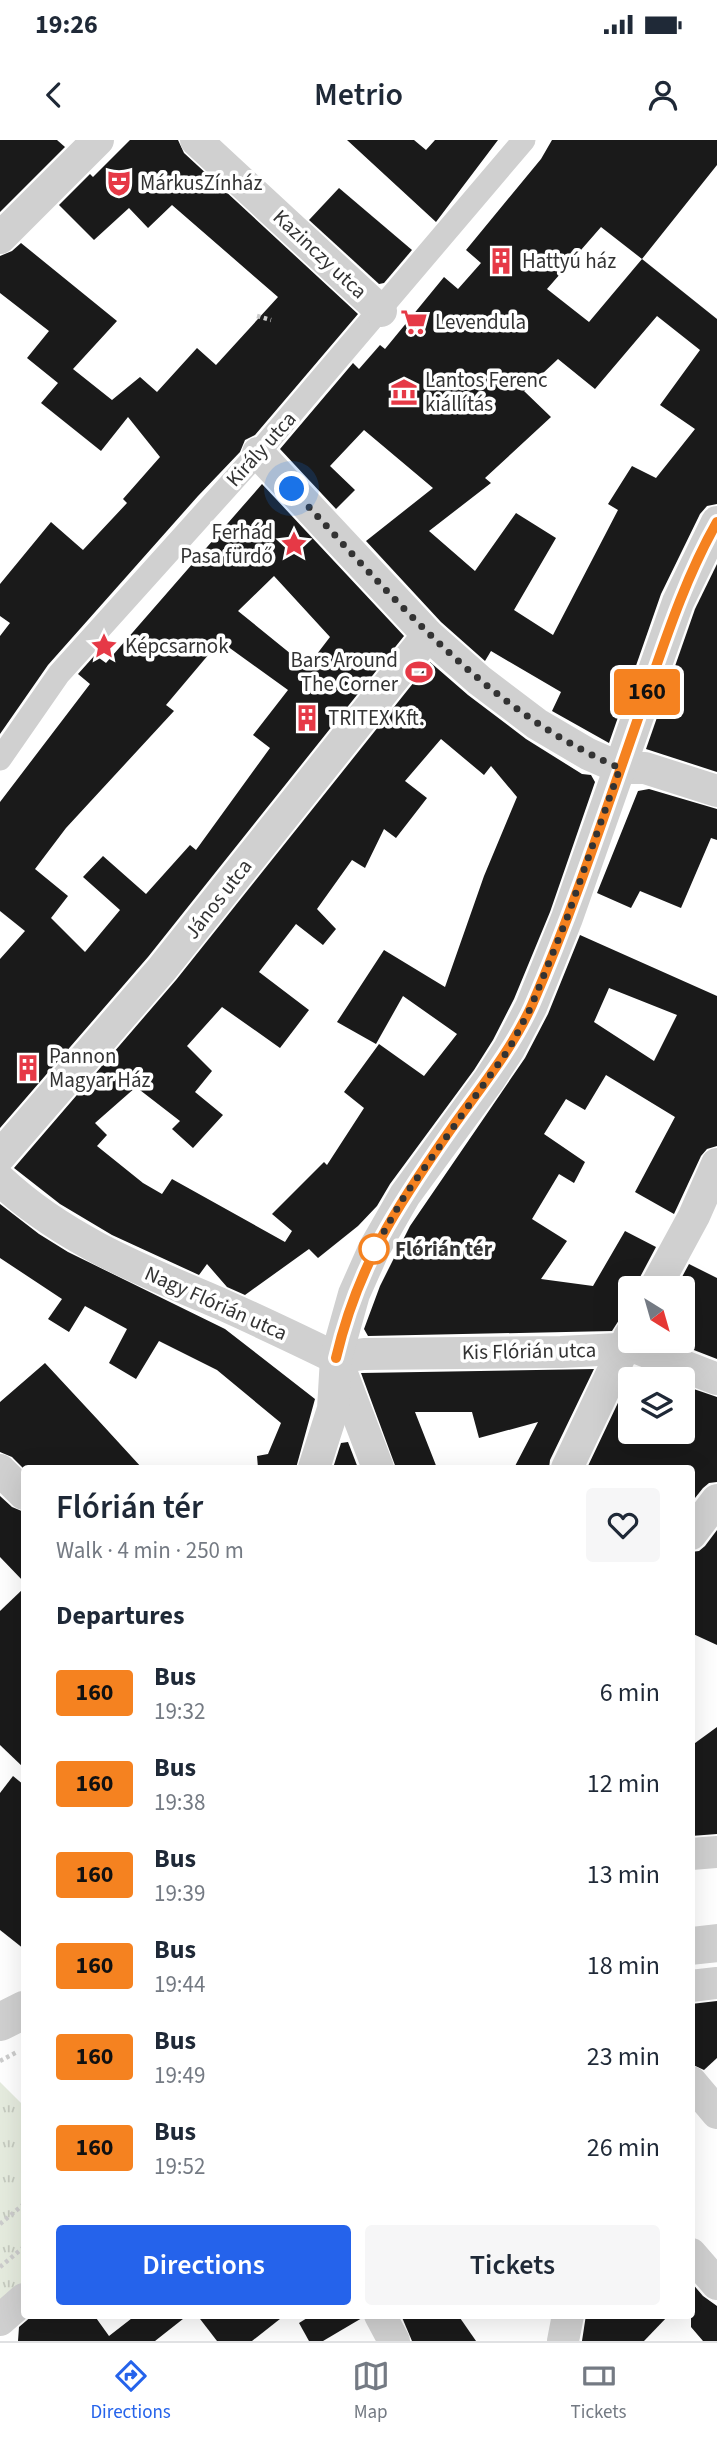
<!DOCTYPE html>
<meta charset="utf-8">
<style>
body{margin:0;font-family:"Source Sans 3",sans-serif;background:#f6f6f7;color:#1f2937;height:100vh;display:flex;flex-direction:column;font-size:26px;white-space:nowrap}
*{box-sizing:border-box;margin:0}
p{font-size:23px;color:#747a83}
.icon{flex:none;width:38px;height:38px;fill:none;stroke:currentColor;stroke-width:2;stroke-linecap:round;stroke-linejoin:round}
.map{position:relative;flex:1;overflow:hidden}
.details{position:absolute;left:21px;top:1325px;width:674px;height:854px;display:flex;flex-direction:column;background:#fff;border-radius:7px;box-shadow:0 7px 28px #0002}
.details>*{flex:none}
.badge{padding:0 14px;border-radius:5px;font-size:24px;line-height:46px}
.needle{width:46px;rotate:143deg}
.fabs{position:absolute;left:618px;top:1136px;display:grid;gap:14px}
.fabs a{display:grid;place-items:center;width:77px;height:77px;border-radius:7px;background:#fff;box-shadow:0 7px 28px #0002;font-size:35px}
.you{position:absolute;width:35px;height:35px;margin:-18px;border:5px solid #fff;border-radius:50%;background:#1a73e8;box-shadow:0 0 0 10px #1a73e833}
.map>.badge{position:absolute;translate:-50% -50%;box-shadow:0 0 0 4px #fff}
h2{padding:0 35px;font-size:26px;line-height:63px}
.round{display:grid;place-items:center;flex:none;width:74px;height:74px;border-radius:7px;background:#f6f6f7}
.head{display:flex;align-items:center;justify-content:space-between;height:119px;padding:0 35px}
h1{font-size:33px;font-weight:600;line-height:52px}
.action{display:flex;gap:14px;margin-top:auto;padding:14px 35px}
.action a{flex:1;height:80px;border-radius:7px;background:#2563eb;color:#fff;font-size:28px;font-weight:600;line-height:80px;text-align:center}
.action a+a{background:#f6f6f7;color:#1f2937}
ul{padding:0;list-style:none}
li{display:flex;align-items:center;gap:21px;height:91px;padding:0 35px}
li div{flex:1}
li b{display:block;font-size:26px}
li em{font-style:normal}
li .badge{min-width:77px;font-weight:700;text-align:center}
.status{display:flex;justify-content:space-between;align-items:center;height:49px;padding:0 35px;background:#fff;direction:ltr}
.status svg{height:19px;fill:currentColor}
header{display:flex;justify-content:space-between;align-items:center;height:91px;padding:0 35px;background:#fff;font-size:32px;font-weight:600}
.menu{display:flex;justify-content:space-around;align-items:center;height:98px;border-top:2px solid #e0e1e3;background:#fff;font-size:19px;color:#747a83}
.menu a{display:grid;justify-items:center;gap:4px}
.menu .selected{color:#2563eb}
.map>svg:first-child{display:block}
.park{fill:url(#park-tufts)}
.building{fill:#1a1a1a;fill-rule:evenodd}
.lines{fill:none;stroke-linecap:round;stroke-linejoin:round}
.path{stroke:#cdcdcd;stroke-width:4.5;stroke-dasharray:3.5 3.5;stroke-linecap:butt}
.pedestrian{stroke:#d0d0d0;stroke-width:23}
.minor{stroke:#d0d0d0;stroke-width:32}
.tertiary{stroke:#d0d0d0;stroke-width:38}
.line-casing{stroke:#fff;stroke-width:16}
.line{stroke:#f58220;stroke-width:10}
.walk{stroke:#333;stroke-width:7;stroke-dasharray:0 12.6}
.stop-dot{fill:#fff;stroke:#f58220;stroke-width:3.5}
.labels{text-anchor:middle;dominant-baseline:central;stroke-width:7;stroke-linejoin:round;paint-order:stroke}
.poi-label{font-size:21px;fill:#333;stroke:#fff;text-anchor:start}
.street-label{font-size:21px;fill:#333;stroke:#fff}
.stop-label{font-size:21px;font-weight:bold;fill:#333;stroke:#fff;text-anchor:start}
</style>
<div class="status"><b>19:26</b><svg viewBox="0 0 49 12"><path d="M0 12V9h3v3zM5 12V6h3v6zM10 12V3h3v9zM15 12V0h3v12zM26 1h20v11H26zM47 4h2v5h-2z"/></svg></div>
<header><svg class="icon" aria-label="back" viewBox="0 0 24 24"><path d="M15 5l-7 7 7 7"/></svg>Metrio<svg class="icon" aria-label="person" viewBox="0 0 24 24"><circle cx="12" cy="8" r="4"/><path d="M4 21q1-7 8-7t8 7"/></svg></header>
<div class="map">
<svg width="717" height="2201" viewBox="0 0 717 2201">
<defs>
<pattern id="park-tufts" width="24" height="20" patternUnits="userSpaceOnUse" patternTransform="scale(1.75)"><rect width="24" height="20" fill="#e6ecdf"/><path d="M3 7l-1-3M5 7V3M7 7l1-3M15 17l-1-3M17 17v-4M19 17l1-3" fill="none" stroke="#c6cbc0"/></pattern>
</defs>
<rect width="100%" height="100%" fill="#fff"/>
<path class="park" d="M 0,1942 L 24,1966 L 24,2143 L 0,2164 Z"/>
<g class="building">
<path d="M 0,0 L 57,0 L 65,7 L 0,72 Z"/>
<path d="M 130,0 L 178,0 L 184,13 L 358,174 L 255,295 L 245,300 L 240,312 L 198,356 L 48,525 L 0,594 L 0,496 L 10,483 L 0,476 L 0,444 L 51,382 L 83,410 L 127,363 L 123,359 L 160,317 L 128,277 L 101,311 L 41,263 L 58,243 L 27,218 L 49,191 L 0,153 L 0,116 L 12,111 L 21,103 L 117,181 L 73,229 L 112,260 L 140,237 L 157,252 L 197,208 L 216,225 L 278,157 L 172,65 L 148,88 L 129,68 L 94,100 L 59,65 L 90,34 L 93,37 Z"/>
<path d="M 347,0 L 414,0 L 426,10 L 435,0 L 498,0 L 436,82 Z"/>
<path d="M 552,0 L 717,0 L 717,25 L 642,119 L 717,179 L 717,364 L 707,366 L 700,374 L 661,454 L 609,603 L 552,571 L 561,552 L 491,511 L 485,521 L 441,482 L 366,401 L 433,348 L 364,290 L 330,326 L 355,350 L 336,369 L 280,309 L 353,223 L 359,229 L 380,205 L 385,209 L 444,137 L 458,149 L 481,123 L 466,110 L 541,19 ZM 601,87 L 642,119 L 589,182 L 547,149 ZM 657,176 L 700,210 L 660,265 L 695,289 L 656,338 L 632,326 L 608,364 L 618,370 L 553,495 L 514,470 L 556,398 L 516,373 L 475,431 L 429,391 L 491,343 L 485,338 L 551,277 L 524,251 L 558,219 L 595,249 Z"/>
<path d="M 339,48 L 412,110 L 384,143 L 379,144 L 309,80 Z"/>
<path d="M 262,344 L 404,496 L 148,817 L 0,988 L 0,819 L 25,791 L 0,771 L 0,662 L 90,544 L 78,534 L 95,515 L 106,523 ZM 274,436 L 330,497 L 307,527 L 238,471 ZM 220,501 L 288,550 L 253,595 L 270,608 L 196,710 L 190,705 L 146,754 L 103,716 L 83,737 L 120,770 L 85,812 L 51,778 L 68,756 L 35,729 L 66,688 L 174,571 L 166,565 Z"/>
<path d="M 717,424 L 717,632 L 646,609 L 695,469 Z"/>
<path d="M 430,522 L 468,555 L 526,599 L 582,634 L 591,635 L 595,642 L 550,772 L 514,859 L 493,900 L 474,930 L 390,1044 L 377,1066 L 358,1086 L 318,1118 L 309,1109 L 245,1155 L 227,1147 L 207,1124 L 199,1135 L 112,1095 L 60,1064 L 14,1028 L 176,840 ZM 441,599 L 484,635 L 491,626 L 517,657 L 484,736 L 445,847 L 384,810 L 337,882 L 376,904 L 403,856 L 457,894 L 424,936 L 379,904 L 344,952 L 364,968 L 327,1025 L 324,1022 L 272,1074 L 292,1091 L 285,1102 L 172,1039 L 162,1054 L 143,1043 L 97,1006 L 107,995 L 95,983 L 136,947 L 180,981 L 172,989 L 193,1008 L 223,975 L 195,952 L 212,931 L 187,906 L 222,867 L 280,908 L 309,870 L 259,832 L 296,784 L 323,805 L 336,789 L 317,769 L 352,720 L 365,728 L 384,689 L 396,698 L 427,658 L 405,641 Z"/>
<path d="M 649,649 L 717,669 L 717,700 L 711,698 L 681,768 L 640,751 L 631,768 L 597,753 L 638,651 Z"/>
<path d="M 580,795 L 717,856 L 717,1006 L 707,1009 L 701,1016 L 674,1074 L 635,1052 L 675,977 L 606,935 L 585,970 L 566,959 L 544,994 L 585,1022 L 574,1043 L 559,1034 L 532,1079 L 567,1101 L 541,1139 L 593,1146 L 625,1091 L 656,1107 L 639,1139 L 637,1148 L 630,1148 L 630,1177 L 619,1180 L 612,1191 L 368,1196 L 364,1189 L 380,1146 L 410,1086 L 525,918 L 548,874 ZM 609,848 L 677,875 L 654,921 L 594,882 Z"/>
<path d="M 0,1064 L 39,1094 L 68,1112 L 225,1189 L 315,1259 L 296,1328 L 258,1328 L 257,1316 L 268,1314 L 281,1283 L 217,1230 L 159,1201 L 136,1239 L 109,1223 L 127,1189 L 85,1166 L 69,1192 L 48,1179 L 62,1159 L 0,1118 Z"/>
<path d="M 689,1124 L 717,1138 L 717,1219 L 668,1200 L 682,1200 L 682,1148 L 676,1148 Z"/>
<path d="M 45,1223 L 98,1280 L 142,1328 L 24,1329 L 12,1317 L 0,1312 L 0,1262 Z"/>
<path d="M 635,1227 L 666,1239 L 630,1239 L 630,1292 L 682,1292 L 682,1245 L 717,1257 L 717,1342 L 709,1343 L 703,1348 L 691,1363 L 691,1328 L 587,1328 Z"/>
<path d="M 594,1229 L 550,1320 L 549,1328 L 514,1328 L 538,1282 L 479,1298 L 472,1272 L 415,1272 L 437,1328 L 396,1328 L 361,1233 Z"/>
<path d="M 348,1302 L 358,1328 L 333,1328 L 341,1303 Z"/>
<path d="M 0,1356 L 12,1367 L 24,1372 L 24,1442 L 0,1417 Z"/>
<path d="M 717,1390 L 717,1505 L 691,1493 L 691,1412 L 699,1411 L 705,1406 Z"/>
<path d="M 24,1448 L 24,1628 L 0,1605 L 0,1471 Z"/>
<path d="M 717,1587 L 717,1694 L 691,1696 L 691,1606 Z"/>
<path d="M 13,1636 L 24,1645 L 24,1809 L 0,1790 L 0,1653 Z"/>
<path d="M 717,1861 L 717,1918 L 704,1930 L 691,1924 L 691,1864 Z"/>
<path d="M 691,2142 L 703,2156 L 717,2166 L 717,2201 L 703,2201 L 691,2187 Z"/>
<path d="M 33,2175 L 94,2175 L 109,2196 L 136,2175 L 188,2175 L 155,2201 L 18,2201 L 19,2187 Z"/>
<path d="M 197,2175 L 285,2175 L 252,2201 L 217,2201 Z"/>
<path d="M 312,2175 L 362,2175 L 362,2178 L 323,2201 L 309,2201 L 299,2183 Z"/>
<path d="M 401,2175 L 458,2175 L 476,2201 L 412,2201 Z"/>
<path d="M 586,2175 L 669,2175 L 644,2201 L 582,2201 Z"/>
</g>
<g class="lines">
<g class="path">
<path d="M 257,176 L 271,180"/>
<path d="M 0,1921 L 17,1912"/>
<path d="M 0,2084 L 24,2064"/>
<path d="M 0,2127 L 24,2107"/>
</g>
<path class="pedestrian" d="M 0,619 L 59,534 L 258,313 L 524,0"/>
<g class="minor">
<path d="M 196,0 L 381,171"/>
<path d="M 0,98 L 98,0"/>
<path d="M 258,313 L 428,495 L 479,540 L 537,584 L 588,614 L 620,628 L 645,628 L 717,651"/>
<path d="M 0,1016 L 162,829 L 428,495"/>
<path d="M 0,1040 C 63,1099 141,1130 219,1163 C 259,1181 297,1199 336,1218 L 378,1328"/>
<path d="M 655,1148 L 694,1076 L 717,1024"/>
<path d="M 336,1218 L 364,1214 L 561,1212 L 637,1208 L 717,1239"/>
<path d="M 314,1328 L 333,1269 L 336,1218 L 354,1154 L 374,1109 L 405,1055 L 489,940 L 509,909 L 531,867 L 567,778 L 678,462 L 717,382"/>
<path d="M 567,1328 L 630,1195"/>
<path d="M 0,1330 L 24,1354"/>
<path d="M 691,1394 L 717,1360"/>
<path d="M 691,1714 L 717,1712"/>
<path d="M 691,1846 L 717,1843"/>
<path d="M 691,1942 L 717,1973"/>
<path d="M 691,2114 L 717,2144"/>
<path d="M 380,2175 L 394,2201"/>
<path d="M 0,2180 L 24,2159"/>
<path d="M 563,2201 L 568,2175"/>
</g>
<g class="tertiary">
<path d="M 691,1806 L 717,1803"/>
<path d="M 0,1882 L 24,1870"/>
</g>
</g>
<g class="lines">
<defs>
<path id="line" d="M 336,1218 C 358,1125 397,1066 451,989 C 480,948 511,911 532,865 C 574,768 607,667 642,567 C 664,504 684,440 717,382"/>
</defs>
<use href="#line" class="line-casing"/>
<use href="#line" class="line"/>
<path class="walk" d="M 292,349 C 391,454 484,570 620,628 L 567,778 L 531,867 L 509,909 L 405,1055 L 374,1109"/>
</g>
<defs>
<symbol id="theatre-bare" viewBox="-9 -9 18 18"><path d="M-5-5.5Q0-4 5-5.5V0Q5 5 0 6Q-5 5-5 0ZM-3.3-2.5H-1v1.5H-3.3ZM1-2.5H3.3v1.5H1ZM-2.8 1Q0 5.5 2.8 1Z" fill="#e63946" stroke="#fff" stroke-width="2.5" paint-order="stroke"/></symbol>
<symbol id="building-bare" viewBox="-9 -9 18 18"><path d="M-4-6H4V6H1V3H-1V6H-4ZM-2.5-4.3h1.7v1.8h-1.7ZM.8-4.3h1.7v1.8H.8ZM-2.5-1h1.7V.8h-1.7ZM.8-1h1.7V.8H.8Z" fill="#e63946" stroke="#fff" stroke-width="2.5" paint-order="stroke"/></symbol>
<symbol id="supermarket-bare" viewBox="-9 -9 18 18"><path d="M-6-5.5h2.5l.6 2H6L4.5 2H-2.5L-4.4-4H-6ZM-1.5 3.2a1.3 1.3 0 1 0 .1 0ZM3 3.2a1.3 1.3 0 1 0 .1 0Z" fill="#e63946" stroke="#fff" stroke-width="2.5" paint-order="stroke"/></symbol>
<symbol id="museum-bare" viewBox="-9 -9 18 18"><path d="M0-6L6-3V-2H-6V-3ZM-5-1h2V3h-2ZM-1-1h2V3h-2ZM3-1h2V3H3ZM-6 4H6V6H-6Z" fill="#e63946" stroke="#fff" stroke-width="2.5" paint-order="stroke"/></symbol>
<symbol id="sight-bare" viewBox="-9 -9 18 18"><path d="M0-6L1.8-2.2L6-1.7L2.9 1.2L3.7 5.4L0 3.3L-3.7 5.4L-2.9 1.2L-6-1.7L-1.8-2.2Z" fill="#e63946" stroke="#fff" stroke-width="2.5" paint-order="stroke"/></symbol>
<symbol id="stadium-bare" viewBox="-9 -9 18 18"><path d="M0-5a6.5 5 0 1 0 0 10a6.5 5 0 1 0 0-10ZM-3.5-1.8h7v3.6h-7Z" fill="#e63946" stroke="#fff" stroke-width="2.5" paint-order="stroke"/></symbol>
</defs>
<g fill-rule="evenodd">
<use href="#theatre-bare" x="100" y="24" width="38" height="38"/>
<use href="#building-bare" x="482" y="102" width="38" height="38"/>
<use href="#supermarket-bare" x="395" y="163" width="38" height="38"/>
<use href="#museum-bare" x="385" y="233" width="38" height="38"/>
<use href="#sight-bare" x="275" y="385" width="38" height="38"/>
<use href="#sight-bare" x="85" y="487" width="38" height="38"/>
<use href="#stadium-bare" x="400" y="513" width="38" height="38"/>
<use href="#building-bare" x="288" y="559" width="38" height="38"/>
<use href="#building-bare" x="9" y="909" width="38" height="38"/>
</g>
<circle class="stop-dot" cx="374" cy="1109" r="14"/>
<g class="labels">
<g class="poi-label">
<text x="140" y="43">MárkusZínház</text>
<text x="522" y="121">Hattyú ház</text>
<text x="435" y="182">Levendula</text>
<text x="425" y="240">Lantos Ferenc<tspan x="425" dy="24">kiállítás</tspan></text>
<text x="273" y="392" text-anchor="end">Ferhád<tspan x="273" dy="24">Pasa fürdő</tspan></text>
<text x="125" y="506">Képcsarnok</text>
<text x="398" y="520" text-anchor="end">Bars Around<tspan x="398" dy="24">The Corner</tspan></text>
<text x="328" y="578">TRITEX Kft.</text>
<text x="49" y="916">Pannon<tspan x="49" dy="24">Magyar Ház</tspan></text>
</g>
<g class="street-label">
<text transform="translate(320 114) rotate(43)">Kazinczy utca</text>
<text transform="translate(261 309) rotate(-48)">Király utca</text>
<text transform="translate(218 759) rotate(-52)">János utca</text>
<text transform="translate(216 1163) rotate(24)">Nagy Flórián utca</text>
<text transform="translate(529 1211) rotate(-1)">Kis Flórián utca</text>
</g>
<g class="stop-label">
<text x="395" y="1109">Flórián tér</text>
</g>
</g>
</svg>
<div class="fabs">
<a><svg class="needle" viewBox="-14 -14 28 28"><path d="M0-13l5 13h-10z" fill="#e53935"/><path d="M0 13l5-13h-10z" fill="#747a83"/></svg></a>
<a><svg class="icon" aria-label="layers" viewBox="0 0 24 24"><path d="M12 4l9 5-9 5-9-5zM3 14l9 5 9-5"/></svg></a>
</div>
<div class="you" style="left:292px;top:349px"></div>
<b class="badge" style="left:647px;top:552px;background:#f58220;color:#111">160</b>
<section class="details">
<div class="head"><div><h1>Flórián tér</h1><p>Walk · 4 min · 250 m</p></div><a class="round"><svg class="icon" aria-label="heart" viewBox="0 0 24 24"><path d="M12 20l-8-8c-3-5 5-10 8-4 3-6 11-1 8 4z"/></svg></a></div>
<h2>Departures</h2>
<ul>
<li><span class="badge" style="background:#f58220;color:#111">160</span><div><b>Bus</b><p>19:32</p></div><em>6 min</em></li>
<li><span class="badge" style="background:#f58220;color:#111">160</span><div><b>Bus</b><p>19:38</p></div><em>12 min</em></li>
<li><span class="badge" style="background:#f58220;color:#111">160</span><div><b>Bus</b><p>19:39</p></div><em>13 min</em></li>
<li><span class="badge" style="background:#f58220;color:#111">160</span><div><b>Bus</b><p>19:44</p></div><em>18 min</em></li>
<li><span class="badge" style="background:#f58220;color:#111">160</span><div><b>Bus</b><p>19:49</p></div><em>23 min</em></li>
<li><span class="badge" style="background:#f58220;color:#111">160</span><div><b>Bus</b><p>19:52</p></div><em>26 min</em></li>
</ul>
<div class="action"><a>Directions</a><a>Tickets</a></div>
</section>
</div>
<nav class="menu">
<a class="selected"><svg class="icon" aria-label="directions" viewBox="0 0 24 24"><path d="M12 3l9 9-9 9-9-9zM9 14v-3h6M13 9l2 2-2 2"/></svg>Directions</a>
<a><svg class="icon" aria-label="map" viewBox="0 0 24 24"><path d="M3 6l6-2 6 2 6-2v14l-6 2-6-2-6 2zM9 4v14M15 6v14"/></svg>Map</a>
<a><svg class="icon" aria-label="tickets" viewBox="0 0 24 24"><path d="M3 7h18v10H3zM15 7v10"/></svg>Tickets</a>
</nav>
